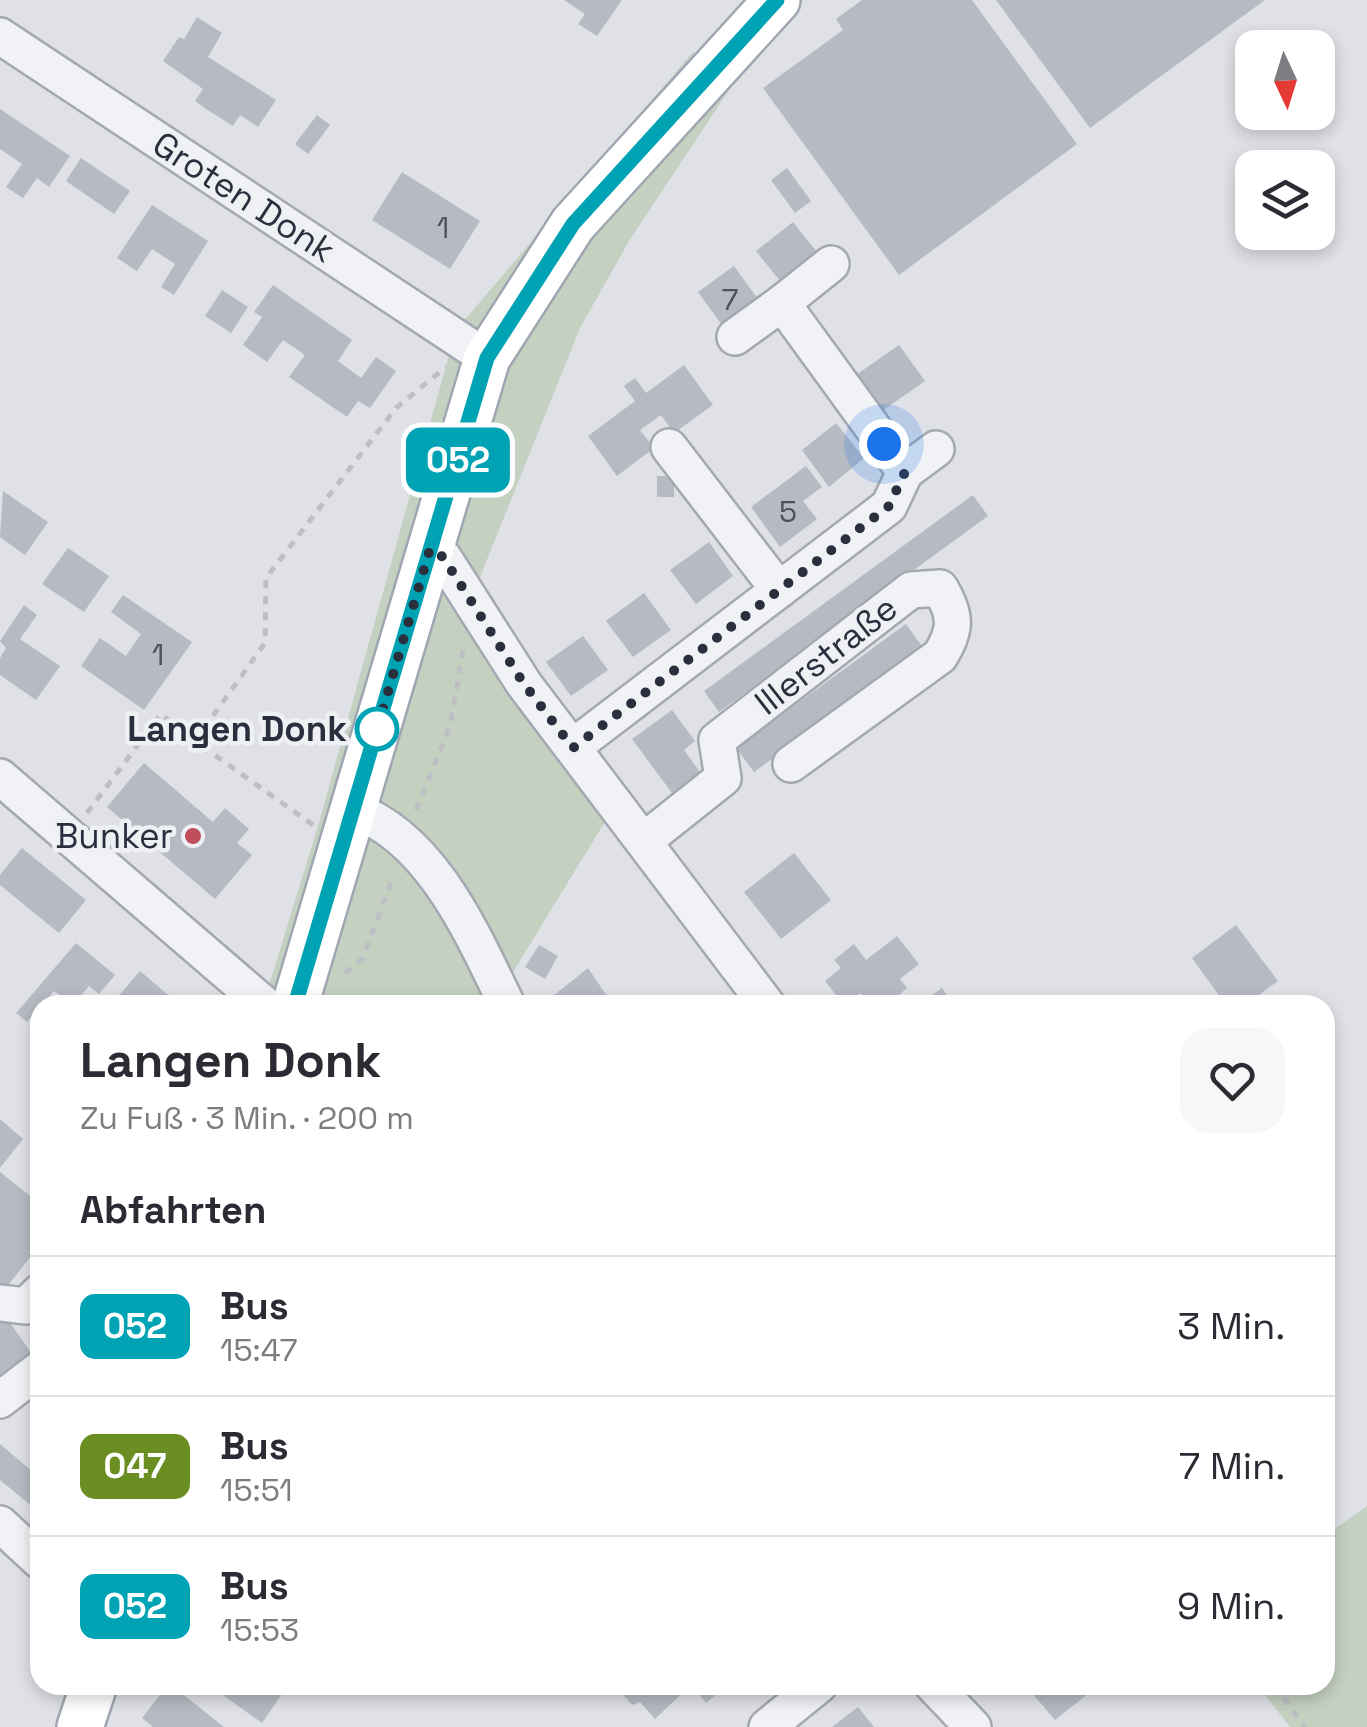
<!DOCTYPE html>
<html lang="de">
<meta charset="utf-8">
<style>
body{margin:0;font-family:"Space Grotesk",sans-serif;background:#f7f7f7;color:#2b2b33;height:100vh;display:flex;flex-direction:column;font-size:38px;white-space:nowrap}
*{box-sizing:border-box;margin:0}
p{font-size:32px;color:#7c7c81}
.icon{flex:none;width:55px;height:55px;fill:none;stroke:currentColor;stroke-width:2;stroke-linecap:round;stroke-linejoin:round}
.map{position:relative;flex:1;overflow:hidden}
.details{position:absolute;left:30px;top:995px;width:1305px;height:700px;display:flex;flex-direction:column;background:#fff;border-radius:30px;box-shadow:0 5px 15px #0003}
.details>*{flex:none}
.badge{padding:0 20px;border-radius:15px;font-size:35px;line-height:65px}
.needle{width:65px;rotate:176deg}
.fabs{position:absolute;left:1235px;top:30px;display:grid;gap:20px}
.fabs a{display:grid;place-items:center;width:100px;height:100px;border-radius:20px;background:#fff;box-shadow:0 5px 15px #0003;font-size:50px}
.you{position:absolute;width:50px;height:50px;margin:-25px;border:8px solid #fff;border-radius:50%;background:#1a73e8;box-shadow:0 0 0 15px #1a73e833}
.map>.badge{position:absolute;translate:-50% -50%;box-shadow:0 0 0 5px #fff}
h2{padding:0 50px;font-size:38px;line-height:90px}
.round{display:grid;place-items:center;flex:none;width:105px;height:105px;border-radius:30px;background:#f7f7f7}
.overview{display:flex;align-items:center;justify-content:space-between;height:170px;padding:0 50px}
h1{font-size:48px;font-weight:600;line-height:75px}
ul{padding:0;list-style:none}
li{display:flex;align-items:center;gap:30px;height:140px;padding:0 50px;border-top:2px solid #e1e1e2}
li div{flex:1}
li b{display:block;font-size:38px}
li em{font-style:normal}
li .badge{min-width:110px;font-weight:700;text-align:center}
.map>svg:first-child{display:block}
.green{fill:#c4d0c0}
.building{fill:#b6bbc3}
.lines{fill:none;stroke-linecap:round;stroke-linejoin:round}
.minor-casing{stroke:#a5a8b0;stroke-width:40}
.major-casing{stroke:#9fa6b1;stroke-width:50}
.path{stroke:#bdbfc5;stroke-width:5;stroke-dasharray:8 8;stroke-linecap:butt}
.minor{stroke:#f1f2f5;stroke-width:35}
.major{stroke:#fff;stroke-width:45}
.line-casing{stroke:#fff;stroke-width:22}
.line{stroke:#00a3b4;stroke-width:15}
.walk{stroke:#292f3c;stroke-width:10;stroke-dasharray:0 18}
.stop-dot{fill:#fff;stroke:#00a3b4;stroke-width:5}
.poi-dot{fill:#c04e5d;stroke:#eef0f4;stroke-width:4}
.labels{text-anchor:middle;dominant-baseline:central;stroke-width:9;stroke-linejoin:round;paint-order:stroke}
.number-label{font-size:30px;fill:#4c525e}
.street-label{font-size:35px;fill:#292f3c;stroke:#eef0f4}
.stop-label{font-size:35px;font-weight:bold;fill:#292f3c;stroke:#eef0f4;text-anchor:end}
.poi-label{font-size:35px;fill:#292f3c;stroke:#eef0f4;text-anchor:end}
</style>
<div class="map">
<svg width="1367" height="1727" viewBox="0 0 1367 1727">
<rect width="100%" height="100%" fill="#dfe1e6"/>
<g class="green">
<path d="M 693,52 L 731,87 L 629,241 L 580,328 L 476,587 L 625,789 L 507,982 L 520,1005 L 263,1005 L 318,826 L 456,330 Z"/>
<path d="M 1367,1506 L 1367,1727 L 1290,1727 L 1257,1685 L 1325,1685 L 1325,1536 Z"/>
</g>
<g class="building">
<path d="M 564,0 L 622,0 L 597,36 L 578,24 L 585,14 Z"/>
<path d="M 862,0 L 972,0 L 1077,144 L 899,275 L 763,88 L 843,30 L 836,19 Z"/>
<path d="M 996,0 L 1265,0 L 1090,128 Z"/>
<path d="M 197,17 L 222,33 L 208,57 L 276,100 L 258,127 L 240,115 L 233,126 L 206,109 L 195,101 L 203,89 L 163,61 L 179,37 L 184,39 Z"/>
<path d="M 0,109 L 70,156 L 49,187 L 37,178 L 23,198 L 6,187 L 22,164 L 0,149 Z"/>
<path d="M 317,115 L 330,125 L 308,154 L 295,144 Z"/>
<path d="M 81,158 L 130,191 L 114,214 L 66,181 Z"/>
<path d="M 787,168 L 811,201 L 795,213 L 771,180 Z"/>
<path d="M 402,172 L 480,221 L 450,269 L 372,220 Z"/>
<path d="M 152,205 L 208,241 L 174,295 L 161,287 L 175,264 L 152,249 L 137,271 L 117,258 Z"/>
<path d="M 793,222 L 821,257 L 784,286 L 756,251 Z"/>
<path d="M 734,266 L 763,306 L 727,332 L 698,292 Z"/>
<path d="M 273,285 L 352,340 L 338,361 L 361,378 L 376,357 L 396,371 L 370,408 L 358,401 L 347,417 L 289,377 L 305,355 L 283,340 L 267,362 L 243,345 L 262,317 L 254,312 Z"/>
<path d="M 222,290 L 248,307 L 231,333 L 205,316 Z"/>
<path d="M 899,345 L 925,381 L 882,411 L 856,375 Z"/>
<path d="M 684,365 L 713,405 L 674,433 L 661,415 L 640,430 L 654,448 L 617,476 L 588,436 L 635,401 L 624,386 L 635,378 L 646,393 Z"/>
<path d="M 836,423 L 864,458 L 829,487 L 802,450 Z"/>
<path d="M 806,466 L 822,487 L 803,501 L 817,519 L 780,547 L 751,507 Z"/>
<rect x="657" y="476" width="17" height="21"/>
<path d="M 3,491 L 48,522 L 25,555 L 0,537 Z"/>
<path d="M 973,495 L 988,516 L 719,712 L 704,691 Z"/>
<path d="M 709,542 L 733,576 L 696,604 L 670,570 Z"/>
<path d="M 68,548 L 109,576 L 84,612 L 42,584 Z"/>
<path d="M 644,593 L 671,630 L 633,657 L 606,621 Z"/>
<path d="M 123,595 L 192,642 L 144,710 L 81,666 L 100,638 L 126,656 L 141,634 L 111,612 Z"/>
<path d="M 24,605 L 37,615 L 20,639 L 60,666 L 36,700 L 0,675 L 0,658 L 6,648 L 0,641 Z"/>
<path d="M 906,624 L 924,649 L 754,772 L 736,748 Z"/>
<path d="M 583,636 L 608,670 L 571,696 L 546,662 Z"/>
<path d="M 672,710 L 695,741 L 684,750 L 700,772 L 672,793 L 632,739 Z"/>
<path d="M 144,763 L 213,822 L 225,808 L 249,829 L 237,843 L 252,855 L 215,899 L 107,807 Z"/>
<path d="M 22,848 L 86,900 L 59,933 L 0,885 L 0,875 Z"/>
<path d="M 794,853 L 831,900 L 781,939 L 744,892 Z"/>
<path d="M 1236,925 L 1278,981 L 1245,1005 L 1226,1005 L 1192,958 Z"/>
<path d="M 897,936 L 919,964 L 900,979 L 907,988 L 894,999 L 899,1005 L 870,1005 L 860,993 L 844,1005 L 825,981 L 841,968 L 834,960 L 854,944 L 866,960 Z"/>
<path d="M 76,943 L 115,975 L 99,994 L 89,986 L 73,1005 L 54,991 L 27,1022 L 16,1013 Z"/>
<path d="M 539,945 L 558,956 L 545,979 L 525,967 Z"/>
<path d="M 588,968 L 613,1005 L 551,1005 L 548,1000 Z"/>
<path d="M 140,971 L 180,1005 L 121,1005 L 115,1000 Z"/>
<path d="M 942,988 L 954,1005 L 919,1005 Z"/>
<path d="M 0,1119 L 23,1139 L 0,1168 Z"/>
<path d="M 0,1172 L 40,1204 L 40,1245 L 5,1289 L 0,1285 Z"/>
<path d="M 6,1317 L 39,1364 L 0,1391 L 0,1321 Z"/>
<path d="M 0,1444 L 40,1478 L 40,1513 L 0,1480 Z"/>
<path d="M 168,1685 L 171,1685 L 224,1727 L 153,1727 L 142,1718 Z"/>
<path d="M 216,1685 L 281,1685 L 277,1690 L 282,1694 L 262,1723 L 213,1688 Z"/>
<path d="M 615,1685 L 727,1685 L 706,1703 L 691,1685 L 655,1719 L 640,1702 L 632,1705 Z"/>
<path d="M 1042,1685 L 1099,1685 L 1055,1720 L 1032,1693 Z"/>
<path d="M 858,1707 L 874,1727 L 832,1727 Z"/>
</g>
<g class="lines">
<defs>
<g id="minor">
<path d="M 0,36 L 487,358"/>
<path d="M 782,303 L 831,264"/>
<path d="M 735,337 L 782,303 L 905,472"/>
<path d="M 669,447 L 779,590"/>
<path d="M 430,549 L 443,557 L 524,684 L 767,1005"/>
<path d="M 573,747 L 889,506 L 905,472 L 936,449"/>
<path d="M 0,777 L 265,1005"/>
<path d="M 353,810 C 432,838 473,935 507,1005"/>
<path d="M 645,840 L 723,778 L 717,740 L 911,590 L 940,588 C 956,615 957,629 940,656 L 791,764"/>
<path d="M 0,1303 L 26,1306 L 40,1292"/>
<path d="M 0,1400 L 40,1369"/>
<path d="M 0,1524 L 40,1561"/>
<path d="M 933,1685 L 973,1727"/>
<path d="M 767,1727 L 819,1685"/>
</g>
<g id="major">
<path d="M 295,1005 L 487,358 L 573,224 L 777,0"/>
<path d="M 80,1727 L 94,1685"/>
</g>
</defs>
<use href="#minor" class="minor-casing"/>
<use href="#major" class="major-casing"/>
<g class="path">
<path d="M 416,810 L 450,727 L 463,649"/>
<path d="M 87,813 L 161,714 L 195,741"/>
<path d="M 313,825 L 195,741 L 265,643 L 266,578 L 396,408 L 446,367"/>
<path d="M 345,973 L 363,958 L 393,877"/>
<path d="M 1274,1685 L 1305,1727"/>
</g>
<use href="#minor" class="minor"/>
<use href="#major" class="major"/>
</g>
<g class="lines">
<defs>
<path id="line" d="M 295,1005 L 487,358 L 573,224 L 777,0"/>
</defs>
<use href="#line" class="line-casing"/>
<use href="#line" class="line"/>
<path class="walk" d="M 377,729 L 375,736 L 430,549 L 443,557 L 524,684 L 573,748 L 889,506 L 905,472 L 884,444"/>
</g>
<circle class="stop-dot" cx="377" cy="729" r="20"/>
<circle class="poi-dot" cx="193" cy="836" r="10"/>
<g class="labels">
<g class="number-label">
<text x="443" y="227">1</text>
<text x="730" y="299">7</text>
<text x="788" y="511">5</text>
<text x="158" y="654">1</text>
</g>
<g class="street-label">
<text transform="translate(244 197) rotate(33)">Groten Donk</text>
<text transform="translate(826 655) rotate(-38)">Illerstraße</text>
</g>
<g class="stop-label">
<text x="347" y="729">Langen Donk</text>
</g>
<g class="poi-label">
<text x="173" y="836">Bunker</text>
</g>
</g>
</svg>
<div class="fabs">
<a><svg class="needle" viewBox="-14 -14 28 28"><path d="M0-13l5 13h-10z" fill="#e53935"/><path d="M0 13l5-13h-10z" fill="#7c7c81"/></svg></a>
<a><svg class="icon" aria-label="layers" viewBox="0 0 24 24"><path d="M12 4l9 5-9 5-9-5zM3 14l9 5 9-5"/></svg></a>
</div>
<div class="you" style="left:884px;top:444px"></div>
<b class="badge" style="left:458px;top:460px;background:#00a3b4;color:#fff">052</b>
<section class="details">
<div class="overview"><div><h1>Langen Donk</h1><p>Zu Fuß · 3 Min. · 200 m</p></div><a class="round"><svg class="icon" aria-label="heart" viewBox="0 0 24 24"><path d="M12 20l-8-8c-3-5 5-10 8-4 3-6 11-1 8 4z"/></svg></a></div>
<h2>Abfahrten</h2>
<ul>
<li><span class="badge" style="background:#00a3b4;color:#fff">052</span><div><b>Bus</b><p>15:47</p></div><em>3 Min.</em></li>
<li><span class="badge" style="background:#6b8e23;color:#fff">047</span><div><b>Bus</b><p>15:51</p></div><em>7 Min.</em></li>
<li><span class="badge" style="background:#00a3b4;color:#fff">052</span><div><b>Bus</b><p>15:53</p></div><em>9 Min.</em></li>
</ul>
</section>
</div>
